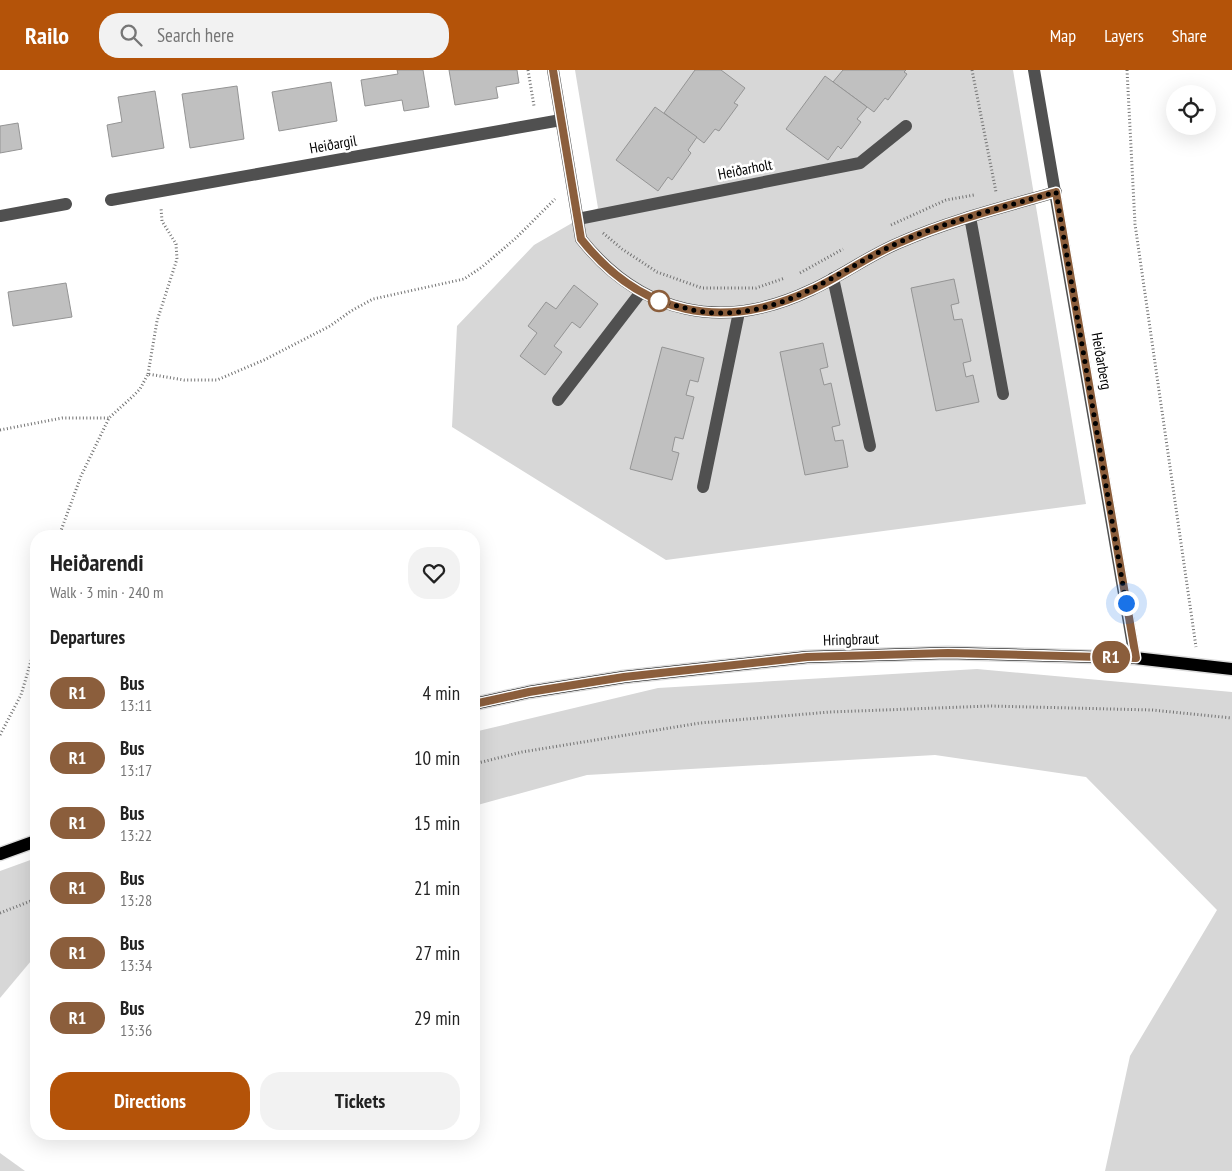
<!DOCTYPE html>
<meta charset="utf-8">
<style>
body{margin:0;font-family:"PT Sans Narrow",sans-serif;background:#f2f2f2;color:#222;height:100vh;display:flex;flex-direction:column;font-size:19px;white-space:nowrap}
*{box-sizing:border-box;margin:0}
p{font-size:16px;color:#767676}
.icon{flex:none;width:28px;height:28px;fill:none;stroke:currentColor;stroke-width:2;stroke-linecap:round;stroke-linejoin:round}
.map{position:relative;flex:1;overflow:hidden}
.panel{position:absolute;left:30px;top:460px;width:450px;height:610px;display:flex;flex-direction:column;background:#fff;border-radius:20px;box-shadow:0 5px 20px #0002}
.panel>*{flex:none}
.badge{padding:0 10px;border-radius:16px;font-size:18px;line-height:32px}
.tools{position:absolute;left:1166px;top:15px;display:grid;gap:10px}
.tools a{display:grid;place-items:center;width:50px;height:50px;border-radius:50%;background:#fff;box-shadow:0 5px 20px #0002;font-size:25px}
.you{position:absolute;width:25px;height:25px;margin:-12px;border:4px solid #fff;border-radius:50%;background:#1a73e8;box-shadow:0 0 0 8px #1a73e833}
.map>.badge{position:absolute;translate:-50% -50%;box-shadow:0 0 0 2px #fff}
h2{padding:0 20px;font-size:19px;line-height:45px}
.round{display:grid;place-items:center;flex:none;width:52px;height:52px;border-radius:20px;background:#f2f2f2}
.overview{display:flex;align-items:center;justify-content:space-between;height:85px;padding:0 20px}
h1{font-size:24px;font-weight:700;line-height:38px}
.action{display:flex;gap:10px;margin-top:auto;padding:10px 20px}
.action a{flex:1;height:58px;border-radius:20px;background:#b45309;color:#fff;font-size:20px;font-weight:700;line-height:58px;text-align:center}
.action a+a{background:#f2f2f2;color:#222}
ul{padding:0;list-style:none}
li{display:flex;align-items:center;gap:15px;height:65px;padding:0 20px}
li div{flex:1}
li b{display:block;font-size:19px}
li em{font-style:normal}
li .badge{min-width:55px;font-weight:700;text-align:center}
header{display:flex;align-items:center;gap:30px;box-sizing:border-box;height:70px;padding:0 25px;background:#b45309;color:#fff}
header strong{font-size:24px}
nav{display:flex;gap:28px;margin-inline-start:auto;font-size:18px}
.search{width:350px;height:45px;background:#f2f2f2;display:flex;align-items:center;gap:12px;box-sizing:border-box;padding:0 18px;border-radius:20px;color:#767676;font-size:19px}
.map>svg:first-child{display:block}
.green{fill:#d7d7d7}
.building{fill:#c0c0c0;stroke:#949494}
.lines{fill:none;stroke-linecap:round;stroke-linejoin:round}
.major-casing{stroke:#dbdbdb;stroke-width:15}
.path{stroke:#727272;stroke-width:3;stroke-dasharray:1 2.5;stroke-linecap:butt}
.minor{stroke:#505050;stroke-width:12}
.major{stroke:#000;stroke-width:12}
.line-casing{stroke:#fff;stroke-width:11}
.line{stroke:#8b5e3c;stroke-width:8}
.walk{stroke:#000;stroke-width:5;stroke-dasharray:0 9}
.stop-dot{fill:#fff;stroke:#8b5e3c;stroke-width:2.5}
.labels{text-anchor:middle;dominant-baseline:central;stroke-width:5;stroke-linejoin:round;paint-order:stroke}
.street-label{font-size:15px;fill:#000;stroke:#fff}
</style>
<header>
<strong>Railo</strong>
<div class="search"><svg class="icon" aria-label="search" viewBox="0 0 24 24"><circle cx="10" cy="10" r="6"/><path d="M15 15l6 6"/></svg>Search here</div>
<nav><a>Map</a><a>Layers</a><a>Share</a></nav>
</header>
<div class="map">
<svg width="1232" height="1101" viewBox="0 0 1232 1101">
<rect width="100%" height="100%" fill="#fff"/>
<g class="green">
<path d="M 575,0 L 1013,0 L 1086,434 L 666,490 L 452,357 L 457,256 L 534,175 L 598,138 Z"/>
<path d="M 977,599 L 1232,622 L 1232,1101 L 1105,1101 L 1130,986 L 1217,840 L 1086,707 L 935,685 L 587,705 L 474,736 L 474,662 L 658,618 Z"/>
<path d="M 36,788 L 36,885 L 0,928 L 0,801 Z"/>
<path d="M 0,1083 L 25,1101 L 0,1101 Z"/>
</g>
<g class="building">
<path d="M 397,0 L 423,0 L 429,37 L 404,41 L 402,30 L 365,36 L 361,10 L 398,4 Z"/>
<path d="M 449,0 L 517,0 L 519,13 L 496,17 L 498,28 L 455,35 Z"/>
<path d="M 695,0 L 721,0 L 745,18 L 734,33 L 738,35 L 719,61 L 715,59 L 704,73 L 664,43 Z"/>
<path d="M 843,0 L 906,0 L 904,2 L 907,4 L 888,30 L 885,28 L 874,42 L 833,12 Z"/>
<path d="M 825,6 L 867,37 L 857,49 L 861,52 L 841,79 L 838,76 L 828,90 L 786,59 Z"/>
<path d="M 331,12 L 337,51 L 279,61 L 272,22 Z"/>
<path d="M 237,16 L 244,69 L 190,78 L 182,24 Z"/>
<path d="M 155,21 L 164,78 L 112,87 L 107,55 L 122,52 L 118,27 Z"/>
<path d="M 655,37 L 697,67 L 688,80 L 691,83 L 672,110 L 668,107 L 658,121 L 616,90 Z"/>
<path d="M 18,53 L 22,79 L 0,83 L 0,56 Z"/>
<path d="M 954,209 L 959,233 L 951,235 L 954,250 L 962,249 L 971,291 L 963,293 L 966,307 L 973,305 L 979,332 L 936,341 L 911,218 Z"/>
<path d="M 66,213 L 72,247 L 13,256 L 8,222 Z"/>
<path d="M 574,215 L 598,234 L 580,258 L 572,252 L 554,276 L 562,282 L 545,305 L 520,286 L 537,263 L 528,256 L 546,232 L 556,239 Z"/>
<path d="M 823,273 L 828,297 L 820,299 L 824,315 L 831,313 L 840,355 L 832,357 L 835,371 L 843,370 L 848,397 L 805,405 L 780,282 Z"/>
<path d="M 662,277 L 704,288 L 698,312 L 690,310 L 686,325 L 694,327 L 683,369 L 675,367 L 672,381 L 679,383 L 672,410 L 630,399 Z"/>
</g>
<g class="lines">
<defs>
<g id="major">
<path d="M 474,634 L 529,622 L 624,607 L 807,587 L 948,583 L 1135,588 L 1232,599"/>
<path d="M 0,784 L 36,771"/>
</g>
</defs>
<use href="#major" class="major-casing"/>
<g class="path">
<path d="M 528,0 L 534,36"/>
<path d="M 972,0 L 996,122"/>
<path d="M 1127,0 L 1135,154 L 1196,577"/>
<path d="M 891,155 L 946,130 L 974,125"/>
<path d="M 603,163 L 622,179 L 657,202 L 702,218 L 756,218 L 785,208"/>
<path d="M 800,203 L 843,179"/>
<path d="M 148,304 L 157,251 L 177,189 L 176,174 L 162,151 L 161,138"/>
<path d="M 0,360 L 62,348 L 109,348"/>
<path d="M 59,466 L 81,406 L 109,348 L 132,327 L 140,319 L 148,304 L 184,310 L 217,310 L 264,290 L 330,256 L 351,241 L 373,229 L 464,209 L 482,197 L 516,168 L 555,129"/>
<path d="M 0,665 L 21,625 L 36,574"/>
<path d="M 474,694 L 522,682 L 700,653 L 830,642 L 990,636 L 1152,640 L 1232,648"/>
<path d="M 0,843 L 36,829"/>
</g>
<g class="minor">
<path d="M 553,0 L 581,169 C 642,245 723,262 811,220 C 842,206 869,185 901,172 C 951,150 1004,137 1056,122"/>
<path d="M 1034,0 L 1135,588"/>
<path d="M 111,130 L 561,50"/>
<path d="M 0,146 L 66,134"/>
<path d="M 970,147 L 1003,324"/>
<path d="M 578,149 L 860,93 L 906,56"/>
<path d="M 833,208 L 870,376"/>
<path d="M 558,330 L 641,222"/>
<path d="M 703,417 L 739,242"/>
</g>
<use href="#major" class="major"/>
</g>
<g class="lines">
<defs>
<path id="line" d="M 474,634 L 529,622 L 624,607 L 807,587 L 948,583 L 1136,588 L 1056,122 C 1004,137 951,150 901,172 C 869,185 842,206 811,220 C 723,262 641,245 581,169 L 553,0"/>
</defs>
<use href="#line" class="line-casing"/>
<use href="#line" class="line"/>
<path class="walk" d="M 659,231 C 679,236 697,243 718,243 C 791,244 839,199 900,172 C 950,150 1004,137 1056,122 L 1126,533"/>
</g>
<circle class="stop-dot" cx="659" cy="231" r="10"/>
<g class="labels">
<g class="street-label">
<text transform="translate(333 74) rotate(-10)">Heiðargil</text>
<text transform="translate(745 99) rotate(-11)">Heiðarholt</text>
<text transform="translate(1102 291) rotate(80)">Heiðarberg</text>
<text transform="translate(851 569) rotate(-2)">Hringbraut</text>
</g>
</g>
</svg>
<div class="tools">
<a><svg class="icon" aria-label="locate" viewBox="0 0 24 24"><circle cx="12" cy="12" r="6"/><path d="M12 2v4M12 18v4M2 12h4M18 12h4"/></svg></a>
</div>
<div class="you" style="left:1126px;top:533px"></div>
<b class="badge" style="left:1111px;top:587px;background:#8b5e3c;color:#fff">R1</b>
<section class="panel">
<div class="overview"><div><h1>Heiðarendi</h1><p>Walk · 3 min · 240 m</p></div><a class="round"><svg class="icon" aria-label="heart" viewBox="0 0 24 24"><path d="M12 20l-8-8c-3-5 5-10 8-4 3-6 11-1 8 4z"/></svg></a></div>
<h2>Departures</h2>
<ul>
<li><span class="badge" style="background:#8b5e3c;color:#fff">R1</span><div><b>Bus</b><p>13:11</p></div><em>4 min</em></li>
<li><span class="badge" style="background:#8b5e3c;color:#fff">R1</span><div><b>Bus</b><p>13:17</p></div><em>10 min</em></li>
<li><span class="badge" style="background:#8b5e3c;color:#fff">R1</span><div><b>Bus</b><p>13:22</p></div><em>15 min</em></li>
<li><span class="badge" style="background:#8b5e3c;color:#fff">R1</span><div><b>Bus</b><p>13:28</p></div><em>21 min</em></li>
<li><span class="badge" style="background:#8b5e3c;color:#fff">R1</span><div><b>Bus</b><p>13:34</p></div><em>27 min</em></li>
<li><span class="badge" style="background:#8b5e3c;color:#fff">R1</span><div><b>Bus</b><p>13:36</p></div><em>29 min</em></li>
</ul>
<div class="action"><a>Directions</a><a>Tickets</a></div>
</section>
</div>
